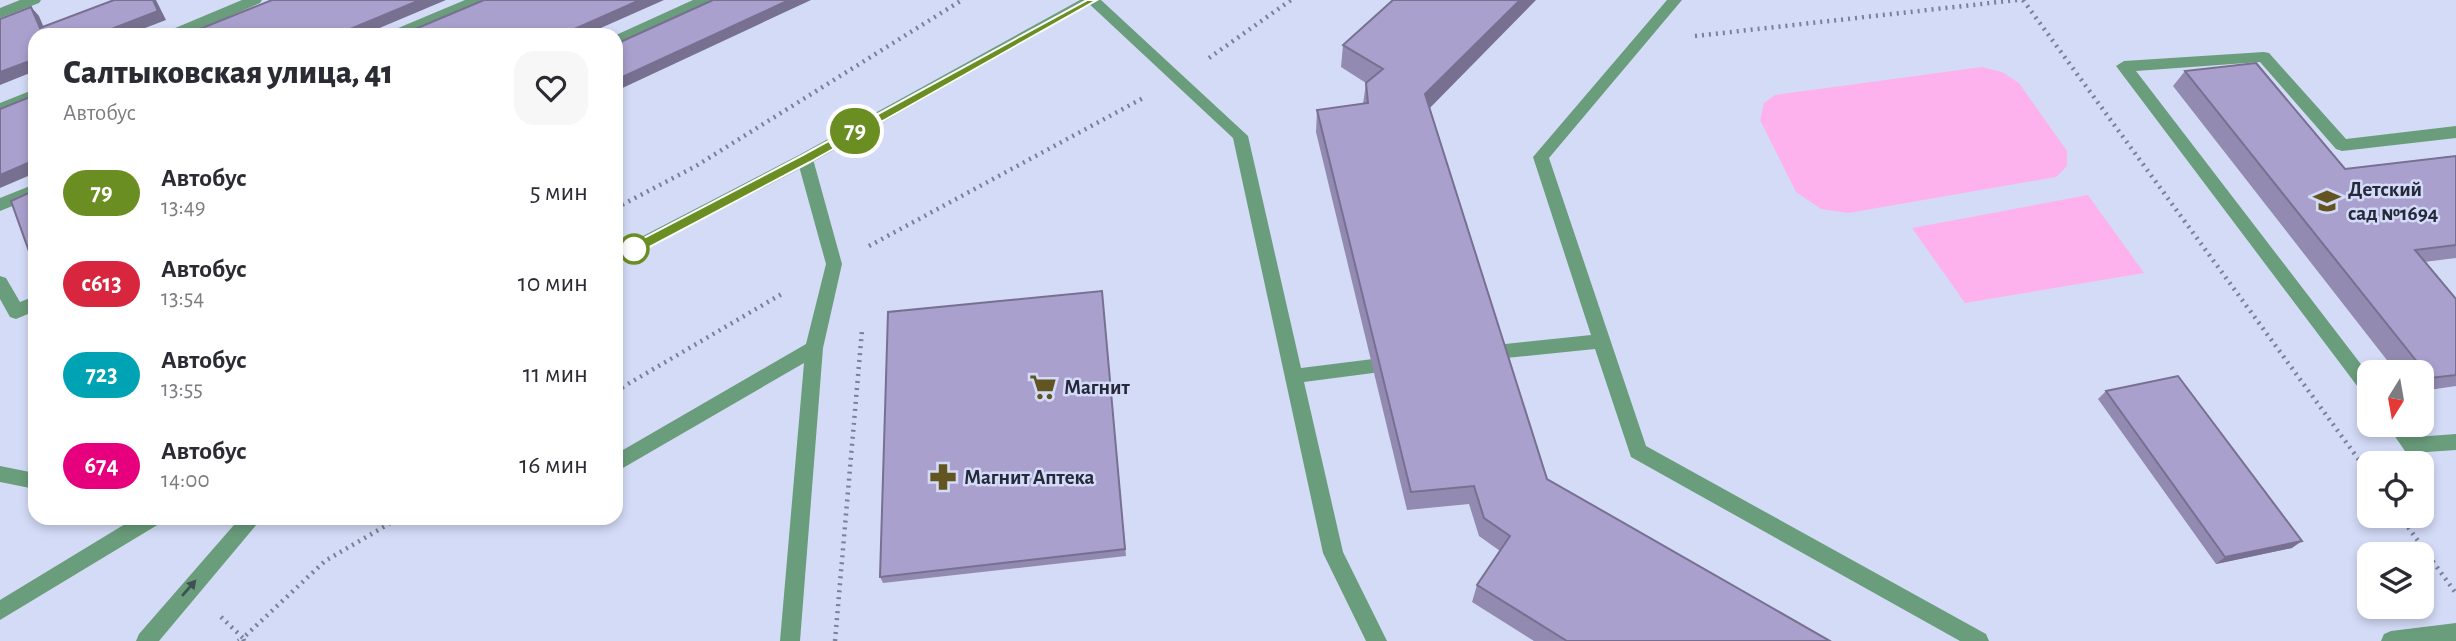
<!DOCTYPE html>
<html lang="ru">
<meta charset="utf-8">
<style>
body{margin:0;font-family:"Alegreya Sans",sans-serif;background:#f7f7f7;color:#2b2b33;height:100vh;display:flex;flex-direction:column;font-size:26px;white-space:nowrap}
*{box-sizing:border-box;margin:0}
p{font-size:23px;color:#7c7c81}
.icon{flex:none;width:38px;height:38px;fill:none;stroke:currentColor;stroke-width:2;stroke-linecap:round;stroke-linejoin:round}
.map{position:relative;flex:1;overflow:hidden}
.panel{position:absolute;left:28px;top:28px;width:595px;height:497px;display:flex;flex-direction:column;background:#fff;border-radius:21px;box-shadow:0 4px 10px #0003}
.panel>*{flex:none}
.badge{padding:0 14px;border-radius:23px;font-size:24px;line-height:46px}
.needle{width:46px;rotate:191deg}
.tools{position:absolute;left:2357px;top:360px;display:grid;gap:14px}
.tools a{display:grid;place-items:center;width:77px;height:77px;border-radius:14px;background:#fff;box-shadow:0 4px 10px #0003;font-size:35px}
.map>.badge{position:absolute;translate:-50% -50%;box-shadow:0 0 0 4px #fff}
.round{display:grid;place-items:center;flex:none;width:74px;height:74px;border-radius:21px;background:#f7f7f7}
.summary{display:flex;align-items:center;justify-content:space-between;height:119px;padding:0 35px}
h1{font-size:33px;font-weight:800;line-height:52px}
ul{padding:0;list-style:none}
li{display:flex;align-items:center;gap:21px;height:91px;padding:0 35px}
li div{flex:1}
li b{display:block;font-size:26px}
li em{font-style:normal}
li .badge{min-width:77px;font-weight:700;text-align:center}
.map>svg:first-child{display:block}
.green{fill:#fdb2ed}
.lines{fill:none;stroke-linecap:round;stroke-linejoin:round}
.path{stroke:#7a8097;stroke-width:4.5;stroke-dasharray:2 5;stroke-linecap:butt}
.service{fill:#6a9d7b;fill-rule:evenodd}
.tertiary{fill:#6a9d7b;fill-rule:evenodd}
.wall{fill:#928ab1}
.shaded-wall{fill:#777090}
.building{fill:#aaa0ce;stroke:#777090;stroke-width:2}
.oneway{fill:#3d5251}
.line{fill:#6b8e23;stroke:#fff;stroke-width:2}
.stop-dot{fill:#fff;stroke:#6b8e23;stroke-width:3.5}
.labels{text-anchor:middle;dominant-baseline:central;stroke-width:5;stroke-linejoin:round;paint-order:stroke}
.poi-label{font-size:21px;font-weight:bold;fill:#25293b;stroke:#d4dbf7;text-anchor:start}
</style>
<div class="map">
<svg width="2456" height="641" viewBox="0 0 2456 641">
<rect width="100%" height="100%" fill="#d4dbf7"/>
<g class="green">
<path d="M 1982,67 L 2002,72 L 2019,83 L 2067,151 L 2067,166 L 2056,177 L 1848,213 L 1821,209 L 1796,192 L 1760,120 L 1764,103 L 1775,95 Z"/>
<path d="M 2088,195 L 2144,273 L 1965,303 L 1912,228 Z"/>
</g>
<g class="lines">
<g class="path">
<path d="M 2023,0 L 2370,475"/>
<path d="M 1695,36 L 2017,0"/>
<path d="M 1209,58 L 1291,0"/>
<path d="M 616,208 L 696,166 L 962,0"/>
<path d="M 869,246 L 1145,97"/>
<path d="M 616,391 L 785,292"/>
<path d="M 2400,516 L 2455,592"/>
<path d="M 221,617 L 243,638 L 238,641"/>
<path d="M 244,641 L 243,638 L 325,561 L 399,518"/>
<path d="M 835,641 L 862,330"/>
</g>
<g class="service">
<path d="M 20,0 L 41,0 L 39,3 L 0,18 L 0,8 Z"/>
<path d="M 242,0 L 262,0 L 260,3 L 187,35 L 166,35 L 168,31 Z"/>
<path d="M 465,0 L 485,0 L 483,3 L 410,35 L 389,35 L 391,31 Z"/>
<path d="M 693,0 L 713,0 L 711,3 L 616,46 L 616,35 Z"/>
<path d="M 1085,0 L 1101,0 L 1248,136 L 1301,368 L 1373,359 L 1379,361 L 1382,366 L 1379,371 L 1373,373 L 1304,382 L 1343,552 L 1387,641 L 1366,641 L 1323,553 L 1233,138 Z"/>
<path d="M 1667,0 L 1682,0 L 1549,158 L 1646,446 L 1986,634 L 1989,641 L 1960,641 L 1631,457 L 1595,349 L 1496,359 L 1490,357 L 1487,352 L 1490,347 L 1496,345 L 1591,335 L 1533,157 Z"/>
<path d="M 2264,52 L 2269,53 L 2346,139 L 2456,126 L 2456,138 L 2342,151 L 2336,149 L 2260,62 L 2136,71 L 2370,376 L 2370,397 L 2364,395 L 2116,66 L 2124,61 Z"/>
<path d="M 35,89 L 35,100 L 0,115 L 0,103 Z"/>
<path d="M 805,153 L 813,159 L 842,264 L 823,348 L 800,641 L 780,641 L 804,363 L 616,472 L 616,454 L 806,344 L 826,264 L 797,159 Z"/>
<path d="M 35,184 L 35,197 L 0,211 L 0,198 Z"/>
<path d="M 0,276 L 6,278 L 20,302 L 35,296 L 35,311 L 16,319 L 10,317 L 0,299 Z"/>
<path d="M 2387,425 L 2407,425 L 2416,437 L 2456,434 L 2456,450 L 2412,453 L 2405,451 Z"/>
<path d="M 2456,623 L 2456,641 L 2381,641 L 2384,634 L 2391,631 Z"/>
</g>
<g class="tertiary">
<path d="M 1080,0 L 1098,0 L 811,163 L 616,265 L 616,250 L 799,155 Z"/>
<path d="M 0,466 L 35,473 L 35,489 L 0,482 Z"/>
<path d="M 135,518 L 162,518 L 159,524 L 0,620 L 0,600 Z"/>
<path d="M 240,518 L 262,518 L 159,641 L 136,641 L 139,634 Z"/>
</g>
</g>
<g class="wall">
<path d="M 1393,0 L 1430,108 L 1547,479 L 1830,641 L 1534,641 L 1472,602 L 1477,585 L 1500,551 L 1479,536 L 1469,504 L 1407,510 L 1316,132 L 1317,110 L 1363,104 L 1366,83 L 1341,67 L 1343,45 Z"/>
<path d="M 2185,71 L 2345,169 L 2456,156 L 2456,258 L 2424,262 L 2456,299 L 2456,386 L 2422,391 L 2422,373 L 2397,373 L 2173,86 Z"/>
<path d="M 1102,291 L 1126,556 L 883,583 L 880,577 Z"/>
<path d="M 2106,391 L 2292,548 L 2216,564 L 2098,399 Z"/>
</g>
<g class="shaded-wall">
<path d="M 153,0 L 156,0 L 166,20 L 127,35 L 96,35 Z"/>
<path d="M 420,0 L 446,0 L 363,35 L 336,35 Z"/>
<path d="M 640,0 L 664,0 L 585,35 L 561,35 Z"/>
<path d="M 789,0 L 811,0 L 616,91 L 616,80 Z"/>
<path d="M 1520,0 L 1536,0 L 1422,116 L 1425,94 Z"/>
<path d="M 31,7 L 39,16 L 47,35 L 40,28 Z"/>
<path d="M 35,59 L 35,71 L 0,85 L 0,72 Z"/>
<path d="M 35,160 L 35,173 L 0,188 L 0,175 Z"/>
<path d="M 2302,541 L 2292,548 L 2216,564 L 2225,557 Z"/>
</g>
<g class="building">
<path d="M 114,0 L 153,0 L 158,11 L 96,35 L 35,35 L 35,59 L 0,72 L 0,19 L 31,7 L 40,28 Z"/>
<path d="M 272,0 L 420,0 L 336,35 L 185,35 Z"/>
<path d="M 484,0 L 640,0 L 561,35 L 401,35 Z"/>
<path d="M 713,0 L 789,0 L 616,80 L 616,44 Z"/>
<path d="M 1393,0 L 1520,0 L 1425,94 L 1547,479 L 1830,641 L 1567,641 L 1477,585 L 1510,536 L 1484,518 L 1474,486 L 1411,492 L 1317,110 L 1368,103 L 1366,83 L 1383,69 L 1343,45 Z"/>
<path d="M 2256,63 L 2345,169 L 2456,156 L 2456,245 L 2415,250 L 2456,299 L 2456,375 L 2430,378 L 2185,71 Z"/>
<path d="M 35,95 L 35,160 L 0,175 L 0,109 Z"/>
<path d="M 35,190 L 35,268 L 11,201 Z"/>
<path d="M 1102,291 L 1125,549 L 880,577 L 888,312 Z"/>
<path d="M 2178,376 L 2302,541 L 2225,557 L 2106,391 Z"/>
</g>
<defs><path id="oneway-solid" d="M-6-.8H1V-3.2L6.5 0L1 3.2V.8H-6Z" transform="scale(1.75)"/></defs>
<use class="oneway" href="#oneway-solid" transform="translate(189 588) rotate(-49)"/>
<path class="line" d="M 1087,0 L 1097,0 L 810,162 L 621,262 L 611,262 L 611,255 L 801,156 Z"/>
<defs>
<symbol id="school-bare" viewBox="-9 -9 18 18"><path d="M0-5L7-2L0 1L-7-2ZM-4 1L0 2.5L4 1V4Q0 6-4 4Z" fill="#635522" stroke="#d4dbf7" stroke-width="2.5" paint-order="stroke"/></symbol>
<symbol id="supermarket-bare" viewBox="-9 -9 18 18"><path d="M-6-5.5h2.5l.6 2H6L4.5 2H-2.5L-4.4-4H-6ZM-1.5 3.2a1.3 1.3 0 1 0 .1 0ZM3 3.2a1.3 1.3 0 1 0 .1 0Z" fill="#635522" stroke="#d4dbf7" stroke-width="2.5" paint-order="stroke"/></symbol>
<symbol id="pharmacy-bare" viewBox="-9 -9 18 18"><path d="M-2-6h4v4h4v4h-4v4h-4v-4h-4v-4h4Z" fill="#635522" stroke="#d4dbf7" stroke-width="2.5" paint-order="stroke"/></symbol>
</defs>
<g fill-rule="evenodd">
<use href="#school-bare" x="2308" y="182" width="38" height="38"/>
<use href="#supermarket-bare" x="1024" y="368" width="38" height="38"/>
<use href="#pharmacy-bare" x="924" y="458" width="38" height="38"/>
</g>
<circle class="stop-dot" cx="634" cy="249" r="14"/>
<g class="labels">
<g class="poi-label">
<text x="2348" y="189">Детский<tspan x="2348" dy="24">сад №1694</tspan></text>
<text x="1064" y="387">Магнит</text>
<text x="964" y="477">Магнит Аптека</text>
</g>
</g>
</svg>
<div class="tools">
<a><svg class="needle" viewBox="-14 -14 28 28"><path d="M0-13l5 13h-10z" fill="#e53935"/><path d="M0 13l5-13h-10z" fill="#7c7c81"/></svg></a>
<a><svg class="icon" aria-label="locate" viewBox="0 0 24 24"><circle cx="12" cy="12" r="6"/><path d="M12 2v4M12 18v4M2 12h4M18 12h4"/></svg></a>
<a><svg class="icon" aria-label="layers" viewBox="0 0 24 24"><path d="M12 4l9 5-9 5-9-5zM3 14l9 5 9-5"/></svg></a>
</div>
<b class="badge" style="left:855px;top:131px;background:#6b8e23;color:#fff">79</b>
<section class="panel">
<div class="summary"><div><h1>Салтыковская улица, 41</h1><p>Автобус</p></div><a class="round"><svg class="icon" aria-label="heart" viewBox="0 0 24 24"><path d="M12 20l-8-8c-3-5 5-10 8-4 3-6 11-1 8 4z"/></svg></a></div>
<ul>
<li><span class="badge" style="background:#6b8e23;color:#fff">79</span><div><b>Автобус</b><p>13:49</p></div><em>5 мин</em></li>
<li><span class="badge" style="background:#d7263d;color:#fff">с613</span><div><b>Автобус</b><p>13:54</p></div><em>10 мин</em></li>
<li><span class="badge" style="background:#00a3b4;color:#fff">723</span><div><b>Автобус</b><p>13:55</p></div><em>11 мин</em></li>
<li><span class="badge" style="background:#e6007e;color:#fff">674</span><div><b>Автобус</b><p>14:00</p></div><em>16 мин</em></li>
</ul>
</section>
</div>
